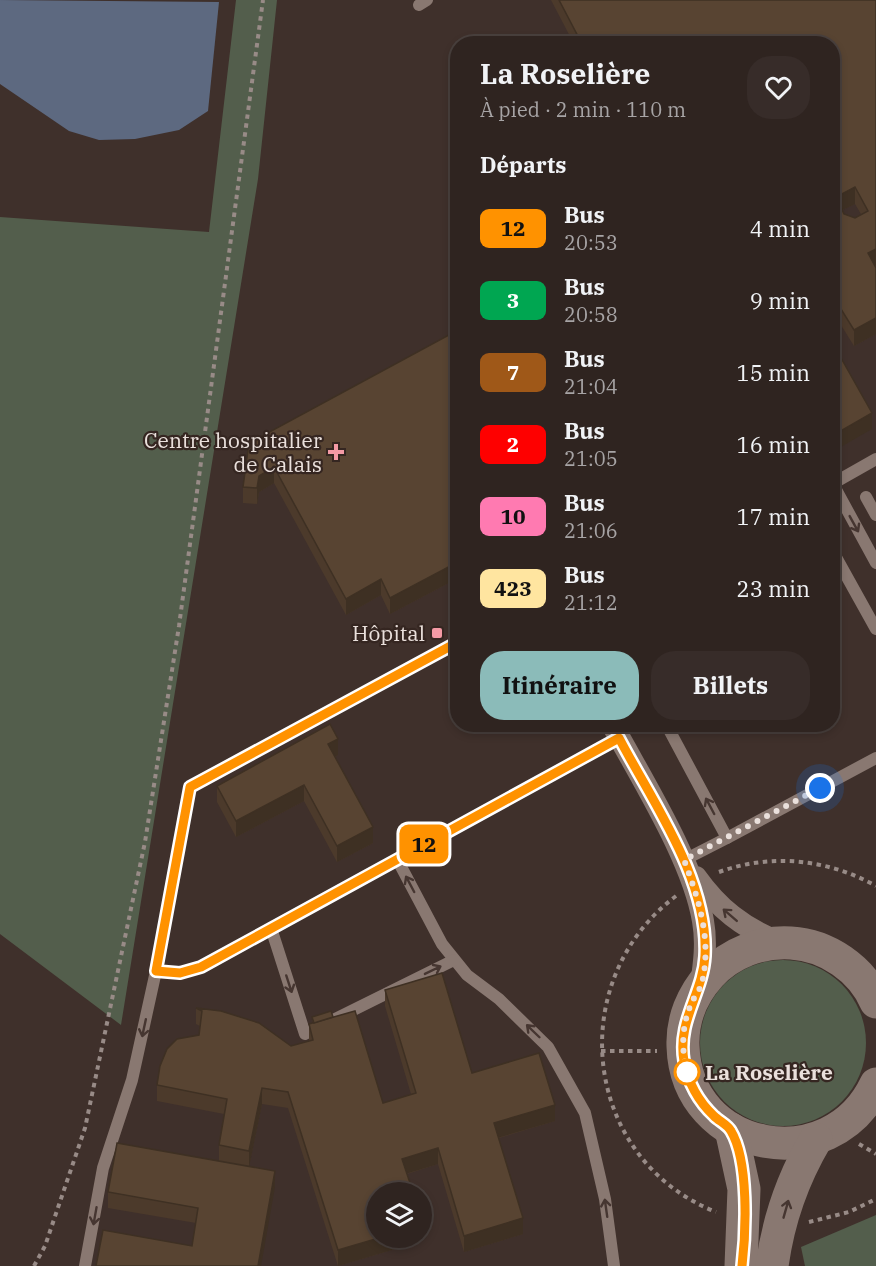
<!DOCTYPE html>
<html lang="fr">
<meta charset="utf-8">
<style>
body{margin:0;font-family:"IBM Plex Serif",serif;background:#372c29;color:#f1f3f6;height:100vh;display:flex;flex-direction:column;font-size:22px;white-space:nowrap}
*{box-sizing:border-box;margin:0}
p{font-size:20px;color:#a7a4a5}
.icon{flex:none;width:33px;height:33px;fill:none;stroke:currentColor;stroke-width:2;stroke-linecap:round;stroke-linejoin:round}
.map{position:relative;flex:1;overflow:hidden}
.details{position:absolute;left:450px;top:36px;width:390px;height:696px;display:flex;flex-direction:column;background:#2f2420;border-radius:24px;box-shadow:0 3px 9px #0003,0 0 0 2px #4a413e}
.details>*{flex:none}
.badge{padding:0 12px;border-radius:9px;font-size:21px;line-height:39px}
.buttons{position:absolute;left:366px;top:1182px;display:grid;gap:12px}
.buttons a{display:grid;place-items:center;width:66px;height:66px;border-radius:50%;background:#2f2420;box-shadow:0 3px 9px #0003,0 0 0 2px #4a413e;font-size:30px}
.you{position:absolute;width:30px;height:30px;margin:-15px;border:4px solid #fff;border-radius:50%;background:#1a73e8;box-shadow:0 0 0 9px #1a73e833}
.map>.badge{position:absolute;translate:-50% -50%;box-shadow:0 0 0 3px #fff}
h2{padding:0 30px;font-size:22px;line-height:54px}
.round{display:grid;place-items:center;flex:none;width:63px;height:63px;border-radius:24px;background:#372c29}
.headline{display:flex;align-items:center;justify-content:space-between;height:102px;padding:0 30px}
h1{font-size:28px;font-weight:700;line-height:45px}
.button{display:flex;gap:12px;margin-top:auto;padding:12px 30px}
.button a{flex:1;height:69px;border-radius:24px;background:#8bbbb9;color:#111;font-size:24px;font-weight:700;line-height:69px;text-align:center}
.button a+a{background:#372c29;color:#f1f3f6}
ul{padding:0;list-style:none}
li{display:flex;align-items:center;gap:18px;height:72px;padding:0 30px}
li div{flex:1}
li b{display:block;font-size:22px}
li em{font-style:normal}
li .badge{min-width:66px;font-weight:700;text-align:center}
.map>svg:first-child{display:block}
.green{fill:#535e4c}
.water{fill:#5d6980}
.lines{fill:none;stroke-linecap:round;stroke-linejoin:round}
.path{stroke:#988b87;stroke-width:4;stroke-dasharray:4.5 4.5;stroke-linecap:butt}
.lane{stroke:#897871;stroke-width:12}
.street{stroke:#897871;stroke-width:22}
.secondary{stroke:#897871;stroke-width:33}
.wall{fill:#4c3a2b;fill-rule:evenodd}
.shaded-wall{fill:#3e3023}
.building{fill:#584432;stroke:#3e3023;stroke-width:1.5;fill-rule:evenodd}
.oneway{stroke:#463631}
.line-casing{stroke:#fff;stroke-width:14}
.line{stroke:#ff9200;stroke-width:9}
.walk{stroke:#eae0dc;stroke-width:6;stroke-dasharray:0 10.8}
.poi-dot{fill:#f49aa5;stroke:#352621;stroke-width:2}
.stop-dot{fill:#fff;stroke:#ff9200;stroke-width:3}
.labels{text-anchor:middle;dominant-baseline:central;stroke-width:4.5;stroke-linejoin:round;paint-order:stroke}
.poi-label{font-size:21px;fill:#eae0dc;stroke:#352621;text-anchor:end}
.stop-label{font-size:21px;font-weight:bold;fill:#eae0dc;stroke:#352621;text-anchor:start}
</style>
<div class="map">
<svg width="876" height="1266" viewBox="0 0 876 1266">
<rect width="100%" height="100%" fill="#3f302b"/>
<g class="green">
<path d="M 236,0 L 277,0 L 258,179 L 121,1025 L 0,934 L 0,217 L 209,232 Z"/>
<circle cx="783" cy="1043" r="83"/>
<path d="M 876,1215 L 876,1266 L 805,1266 L 801,1247 Z"/>
</g>
<path class="water" d="M 0,0 L 219,2 L 208,111 L 179,130 L 135,139 L 99,140 L 69,131 L 0,84 Z"/>
<g class="lines">
<g class="path">
<path d="M 719,872 C 771,853 828,859 876,886"/>
<path d="M 676,896 C 563,981 582,1159 716,1212"/>
<path d="M 601,1051 L 657,1051"/>
<path d="M 859,1144 L 876,1154"/>
<path d="M 809,1222 L 849,1212 L 876,1199"/>
<path d="M 34,1266 L 45,1246 L 85,1128 L 145,842 L 179,626 L 263,0"/>
</g>
<g class="lane">
<path d="M 419,5 L 427,0"/>
<path d="M 832,484 L 876,459"/>
<path d="M 833,484 L 876,563"/>
<path d="M 866,497 L 876,515"/>
<path d="M 832,550 L 876,629"/>
<path d="M 666,724 L 727,838 L 876,758"/>
<path d="M 397,859 L 442,944 L 467,975 L 499,999 L 548,1047 L 585,1113 L 605,1199 L 614,1266"/>
<path d="M 684,860 L 727,838"/>
<path d="M 271,928 L 305,1034 L 454,960"/>
<path d="M 156,971 L 180,973 L 201,967 L 619,738"/>
<path d="M 85,1266 L 103,1168 L 132,1080 L 156,971 L 190,787 L 458,642"/>
</g>
<g class="street">
<path d="M 612,724 C 642,780 693,860 703,921 C 707,943 704,964 701,985"/>
<path d="M 696,877 C 718,908 743,928 779,942"/>
</g>
<g class="secondary">
<path d="M 876,1002 C 862,969 827,945 791,943 C 761,941 730,953 710,975 C 692,995 682,1020 683,1046 C 686,1153 831,1180 876,1084"/>
<path d="M 731,1129 L 744,1189 L 741,1266"/>
<path d="M 772,1266 C 778,1221 793,1178 816,1139"/>
</g>
</g>
<g class="wall">
<path d="M 551,0 L 876,0 L 876,265 L 875,266 L 876,268 L 876,334 L 854,346 L 841,325 L 832,44 L 574,44 ZM 855,204 L 861,214 L 855,218 L 844,214 L 842,210 Z"/>
<path d="M 458,330 L 458,578 L 390,614 L 381,595 L 346,615 L 274,483 L 259,492 L 257,504 L 243,503 L 243,487 Z"/>
<path d="M 338,755 L 335,757 L 373,843 L 337,862 L 304,801 L 236,837 L 217,802 L 217,786 Z"/>
<path d="M 385,990 L 472,1073 L 555,1121 L 499,1138 L 523,1234 L 464,1252 L 438,1164 L 407,1174 L 422,1241 L 338,1266 L 288,1108 L 262,1104 L 249,1166 L 275,1187 L 192,1246 L 196,1223 L 108,1208 L 108,1192 L 219,1161 L 219,1145 L 224,1114 L 157,1101 L 157,1085 L 199,1035 L 200,1026 L 196,1024 L 196,1008 L 291,1046 L 309,1041 L 309,1024 L 313,1023 L 312,1017 L 333,1017 L 383,1103 L 411,1094 L 385,1006 Z"/>
</g>
<g class="shaded-wall">
<path d="M 584,38 L 584,44 L 580,44 L 580,40 Z"/>
<path d="M 855,187 L 855,204 L 836,213 L 836,197 Z"/>
<path d="M 876,249 L 876,265 L 868,269 L 868,253 Z"/>
<path d="M 841,309 L 841,325 L 832,331 L 832,315 Z"/>
<path d="M 876,318 L 876,334 L 854,346 L 854,330 Z"/>
<path d="M 872,413 L 872,429 L 832,452 L 832,436 Z"/>
<path d="M 274,467 L 274,483 L 259,492 L 257,504 L 257,488 L 259,476 Z"/>
<path d="M 458,562 L 458,578 L 390,614 L 390,598 Z"/>
<path d="M 381,579 L 381,595 L 346,615 L 346,599 Z"/>
<path d="M 338,739 L 338,755 L 328,760 L 328,744 Z"/>
<path d="M 304,785 L 304,801 L 236,837 L 236,821 Z"/>
<path d="M 373,827 L 373,843 L 337,862 L 337,846 Z"/>
<path d="M 262,1088 L 262,1104 L 249,1167 L 249,1151 Z"/>
<path d="M 555,1105 L 555,1121 L 494,1139 L 494,1123 Z"/>
<path d="M 438,1148 L 438,1164 L 402,1175 L 402,1159 Z"/>
<path d="M 275,1171 L 275,1187 L 261,1266 L 258,1266 Z"/>
<path d="M 523,1218 L 523,1234 L 464,1252 L 464,1236 Z"/>
<path d="M 422,1224 L 422,1241 L 338,1266 L 338,1250 L 379,1238 L 422,1238 Z"/>
</g>
<g class="building">
<path d="M 559,0 L 876,0 L 876,249 L 868,253 L 876,268 L 876,318 L 854,330 L 841,309 L 832,315 L 832,44 L 587,44 L 584,38 L 580,40 ZM 855,187 L 868,211 L 855,218 L 844,214 L 836,197 Z"/>
<path d="M 458,330 L 458,562 L 390,598 L 381,579 L 346,599 L 274,467 L 259,476 L 257,488 L 243,487 L 249,443 Z"/>
<path d="M 832,342 L 872,413 L 832,436 Z"/>
<path d="M 330,724 L 338,739 L 328,744 L 373,827 L 337,846 L 304,785 L 236,821 L 217,786 Z"/>
<path d="M 442,973 L 472,1073 L 539,1053 L 555,1105 L 494,1123 L 523,1218 L 464,1236 L 438,1148 L 402,1159 L 413,1192 L 376,1192 L 376,1238 L 379,1238 L 338,1250 L 288,1092 L 262,1088 L 249,1151 L 219,1145 L 227,1099 L 157,1085 L 160,1066 L 167,1049 L 177,1039 L 199,1035 L 202,1011 L 196,1008 L 221,1011 L 259,1023 L 291,1046 L 313,1040 L 309,1024 L 355,1011 L 383,1103 L 416,1093 L 385,990 Z"/>
<path d="M 331,1011 L 333,1017 L 314,1023 L 312,1017 Z"/>
<path d="M 117,1143 L 275,1171 L 258,1266 L 96,1266 L 103,1230 L 192,1246 L 198,1208 L 108,1192 Z"/>
</g>
<defs><path id="oneway-shaft" d="M-6 0H5M1.5-3L5.5 0L1.5 3" fill="none" stroke-width="1.6" stroke-linecap="round" stroke-linejoin="round" transform="scale(1.5)"/></defs>
<g class="oneway">
<use href="#oneway-shaft" transform="translate(854 524) rotate(61)"/>
<use href="#oneway-shaft" transform="translate(710 806) rotate(-118)"/>
<use href="#oneway-shaft" transform="translate(410 884) rotate(-118)"/>
<use href="#oneway-shaft" transform="translate(730 915) rotate(-139)"/>
<use href="#oneway-shaft" transform="translate(433 970) rotate(-26)"/>
<use href="#oneway-shaft" transform="translate(289 984) rotate(72)"/>
<use href="#oneway-shaft" transform="translate(144 1028) rotate(102)"/>
<use href="#oneway-shaft" transform="translate(533 1031) rotate(-136)"/>
<use href="#oneway-shaft" transform="translate(606 1208) rotate(-98)"/>
<use href="#oneway-shaft" transform="translate(786 1209) rotate(-74)"/>
<use href="#oneway-shaft" transform="translate(95 1216) rotate(100)"/>
</g>
<g class="lines">
<defs>
<path id="line" d="M 458,642 L 190,787 L 156,971 L 180,973 L 201,967 L 619,738 C 653,803 709,880 705,956 C 703,993 677,1021 684,1061 C 688,1082 699,1102 714,1116 C 719,1121 728,1125 731,1131 C 749,1161 746,1232 742,1266"/>
</defs>
<use href="#line" class="line-casing"/>
<use href="#line" class="line"/>
<path class="walk" d="M 687,1072 C 681,1049 682,1025 691,1004 C 694,997 700,990 702,983 C 712,940 699,900 684,860 L 820,788"/>
</g>
<g class="poi-dot">
<path d="M333 443h6v6h6v6h-6v6h-6v-6h-6v-6h6z"/>
<rect x="431" y="627" width="12" height="12" rx="3"/>
</g>
<circle class="stop-dot" cx="687" cy="1072" r="12"/>
<g class="labels">
<g class="poi-label">
<text x="322" y="440">Centre hospitalier<tspan x="322" dy="24">de Calais</tspan></text>
<text x="425" y="633">Hôpital</text>
</g>
<g class="stop-label">
<text x="705" y="1072">La Roselière</text>
</g>
</g>
</svg>
<div class="buttons">
<a><svg class="icon" aria-label="layers" viewBox="0 0 24 24"><path d="M12 4l9 5-9 5-9-5zM3 14l9 5 9-5"/></svg></a>
</div>
<div class="you" style="left:820px;top:788px"></div>
<b class="badge" style="left:424px;top:844px;background:#ff9200;color:#111">12</b>
<section class="details">
<div class="headline"><div><h1>La Roselière</h1><p>À pied · 2 min · 110 m</p></div><a class="round"><svg class="icon" aria-label="heart" viewBox="0 0 24 24"><path d="M12 20l-8-8c-3-5 5-10 8-4 3-6 11-1 8 4z"/></svg></a></div>
<h2>Départs</h2>
<ul>
<li><span class="badge" style="background:#ff9200;color:#111">12</span><div><b>Bus</b><p>20:53</p></div><em>4 min</em></li>
<li><span class="badge" style="background:#00a651;color:#fff">3</span><div><b>Bus</b><p>20:58</p></div><em>9 min</em></li>
<li><span class="badge" style="background:#9f5818;color:#fff">7</span><div><b>Bus</b><p>21:04</p></div><em>15 min</em></li>
<li><span class="badge" style="background:#fe0000;color:#fff">2</span><div><b>Bus</b><p>21:05</p></div><em>16 min</em></li>
<li><span class="badge" style="background:#ff7ab1;color:#111">10</span><div><b>Bus</b><p>21:06</p></div><em>17 min</em></li>
<li><span class="badge" style="background:#ffe5a0;color:#111">423</span><div><b>Bus</b><p>21:12</p></div><em>23 min</em></li>
</ul>
<div class="button"><a>Itinéraire</a><a>Billets</a></div>
</section>
</div>
